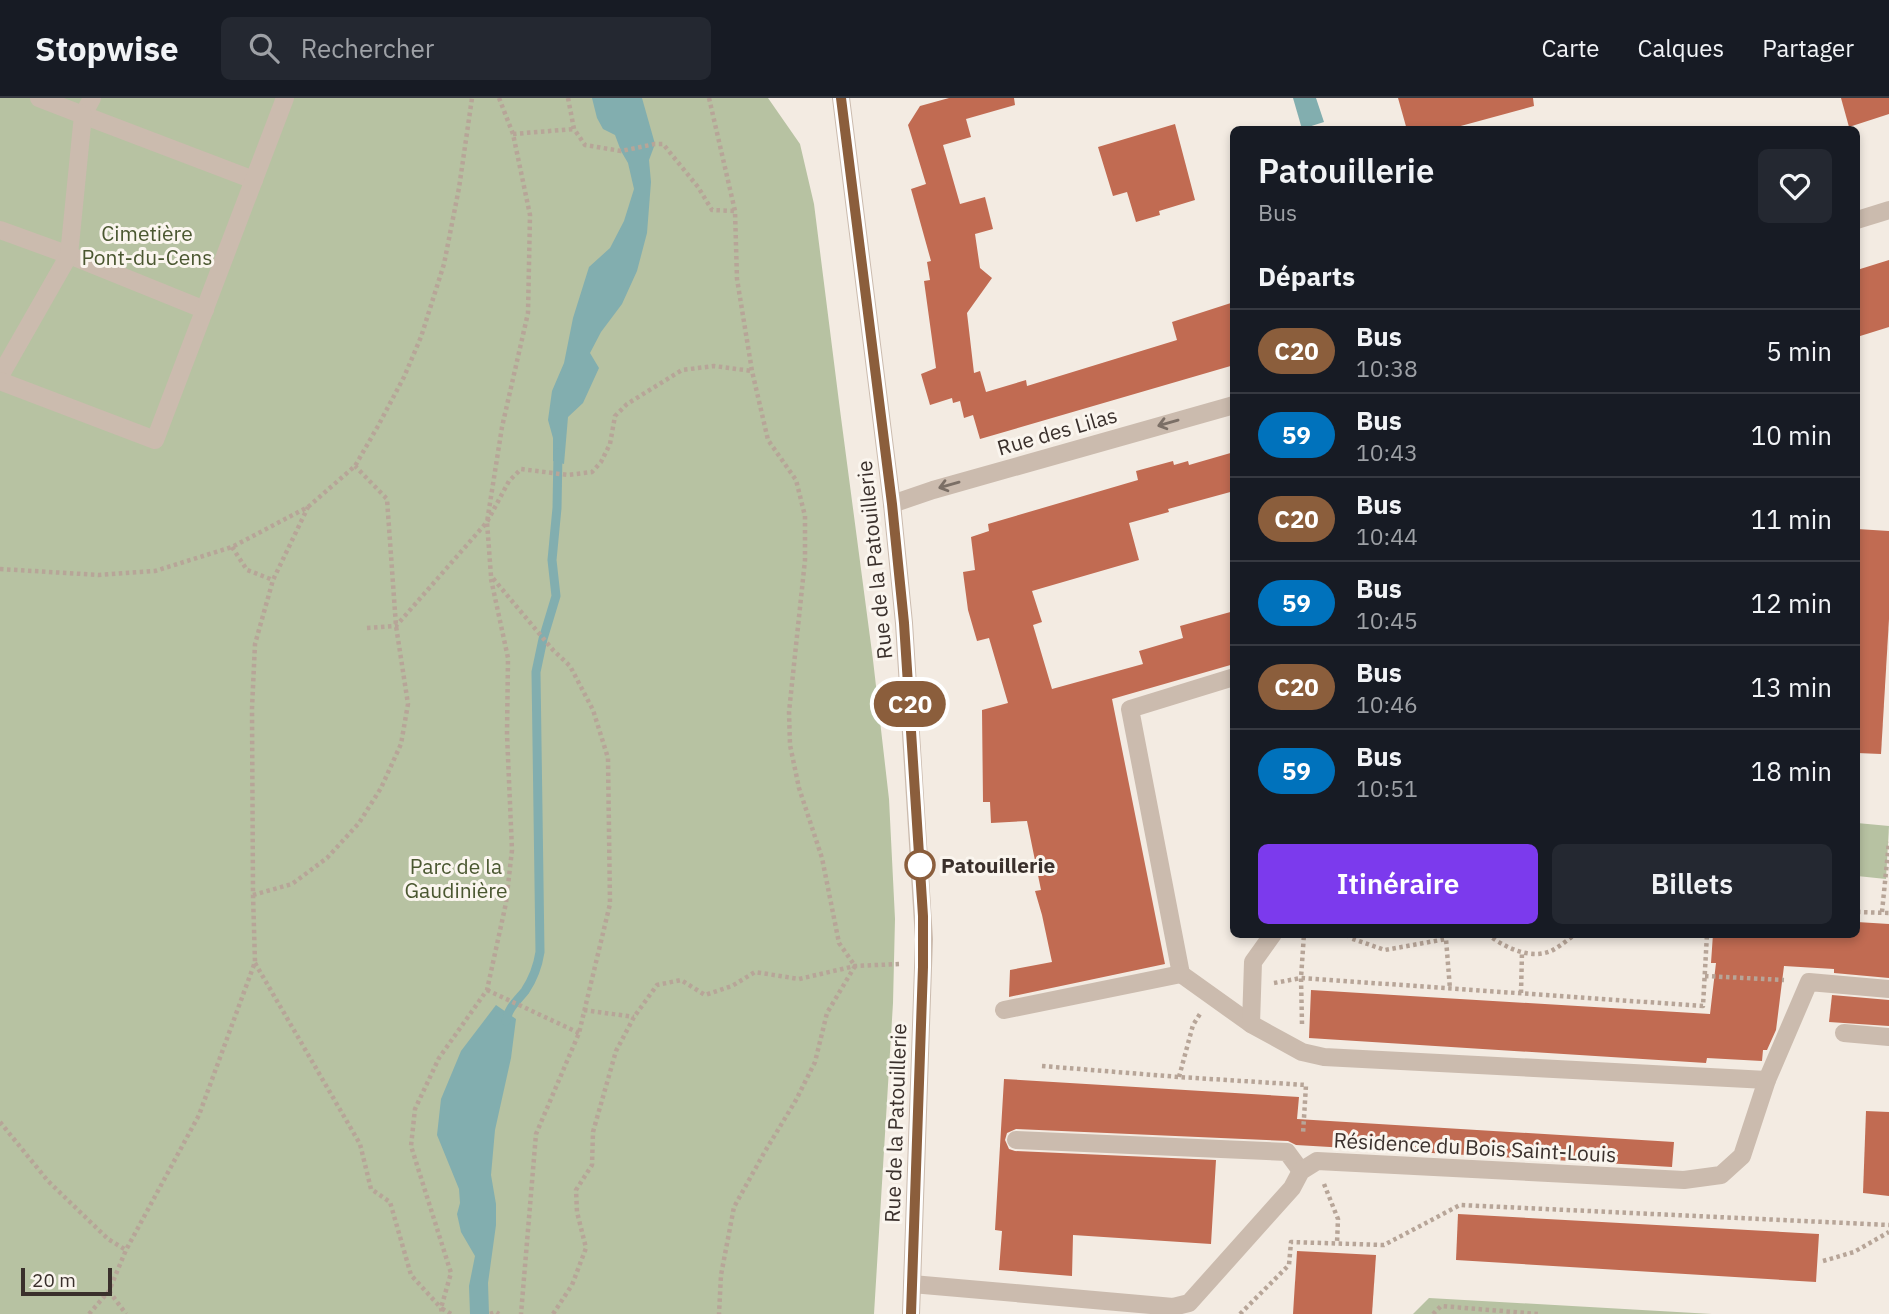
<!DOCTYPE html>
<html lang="fr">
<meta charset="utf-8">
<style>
body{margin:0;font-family:"IBM Plex Sans",sans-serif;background:#242831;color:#f1f3f6;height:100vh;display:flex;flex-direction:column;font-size:26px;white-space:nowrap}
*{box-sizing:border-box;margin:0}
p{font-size:23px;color:#9ea1a6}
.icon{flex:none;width:38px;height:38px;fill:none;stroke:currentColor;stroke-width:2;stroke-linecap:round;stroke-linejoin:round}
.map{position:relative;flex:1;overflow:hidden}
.sheet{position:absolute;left:1230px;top:28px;width:630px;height:812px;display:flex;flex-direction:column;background:#171b24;border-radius:10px;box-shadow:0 4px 10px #0003}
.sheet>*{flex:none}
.badge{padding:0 14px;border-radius:23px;font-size:24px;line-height:46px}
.scale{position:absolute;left:21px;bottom:18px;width:91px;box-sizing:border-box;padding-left:7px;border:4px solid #3a302c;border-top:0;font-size:19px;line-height:24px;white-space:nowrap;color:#3a302c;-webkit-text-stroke:5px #faf5ee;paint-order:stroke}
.map>.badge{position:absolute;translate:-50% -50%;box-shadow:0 0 0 4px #fff}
h2{padding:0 28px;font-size:26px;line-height:63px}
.round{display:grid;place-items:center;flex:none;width:74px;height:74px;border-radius:10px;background:#242831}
.overview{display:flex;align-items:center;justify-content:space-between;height:119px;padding:0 28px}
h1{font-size:33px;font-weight:600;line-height:52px}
.button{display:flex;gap:14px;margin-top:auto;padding:14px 28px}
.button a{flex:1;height:80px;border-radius:10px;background:#7c3aed;color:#fff;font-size:28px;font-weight:600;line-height:80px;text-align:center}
.button a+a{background:#242831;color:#f1f3f6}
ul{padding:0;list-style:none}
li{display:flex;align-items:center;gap:21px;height:84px;padding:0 28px;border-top:2px solid #363941}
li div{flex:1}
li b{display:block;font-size:26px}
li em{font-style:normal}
li .badge{min-width:77px;font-weight:700;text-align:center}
header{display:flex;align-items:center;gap:42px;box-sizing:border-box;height:98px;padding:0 35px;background:#171b24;border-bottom:2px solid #363941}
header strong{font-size:33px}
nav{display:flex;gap:38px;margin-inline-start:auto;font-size:24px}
.search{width:490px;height:63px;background:#242831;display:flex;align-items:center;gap:18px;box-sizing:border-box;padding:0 24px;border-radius:10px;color:#9ea1a6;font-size:26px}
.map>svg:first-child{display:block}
.green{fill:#b7c2a2}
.water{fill:#82aeaf}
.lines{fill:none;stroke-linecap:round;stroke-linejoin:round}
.stream{stroke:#82aeaf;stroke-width:9}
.building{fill:#c16b52}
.path{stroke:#b7a598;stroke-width:4.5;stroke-dasharray:3.5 3.5;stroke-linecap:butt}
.minor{stroke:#cbbbae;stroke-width:18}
.oneway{stroke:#7b6f66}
.line-casing{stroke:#fff;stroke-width:16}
.line{stroke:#8b5e3c;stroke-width:10}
.stop-dot{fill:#fff;stroke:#8b5e3c;stroke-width:3.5}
.labels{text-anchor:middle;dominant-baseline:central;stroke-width:6;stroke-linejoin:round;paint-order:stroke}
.park-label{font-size:21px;fill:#4a5730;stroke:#faf5ee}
.street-label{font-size:21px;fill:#3a302c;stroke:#faf5ee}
.stop-label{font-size:21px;font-weight:bold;fill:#3a302c;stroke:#faf5ee;text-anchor:start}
</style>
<header>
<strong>Stopwise</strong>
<div class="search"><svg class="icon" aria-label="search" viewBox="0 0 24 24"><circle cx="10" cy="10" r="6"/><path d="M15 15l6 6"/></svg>Rechercher</div>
<nav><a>Carte</a><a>Calques</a><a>Partager</a></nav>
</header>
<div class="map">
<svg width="1889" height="1216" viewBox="0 0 1889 1216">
<rect width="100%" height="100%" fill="#f3ebe2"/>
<g class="green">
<path d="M 0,0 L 768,0 L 800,46 L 814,106 L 840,312 L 873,562 L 889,701 L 895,821 L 893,905 L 874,1216 L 0,1216 Z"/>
<path d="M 1857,725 L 1889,728 L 1886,781 L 1857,778 Z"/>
<path d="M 1429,1200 L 1712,1216 L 1413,1216 Z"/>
</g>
<g class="water">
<path d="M 592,0 L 642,0 L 655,46 L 649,62 L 651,84 L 647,135 L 637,173 L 622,206 L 601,234 L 590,255 L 599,270 L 583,305 L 568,319 L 564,366 L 553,363 L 553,340 L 548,322 L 552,293 L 564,265 L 573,220 L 589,169 L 610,150 L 624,123 L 634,91 L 628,65 L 621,53 L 615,37 L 603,31 L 597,20 Z"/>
<path d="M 1293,0 L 1316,0 L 1324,24 L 1302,31 Z"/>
<path d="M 496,907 L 516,921 L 511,960 L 495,1032 L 491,1077 L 496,1106 L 496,1127 L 488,1185 L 489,1216 L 470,1216 L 469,1188 L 475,1158 L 461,1134 L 457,1116 L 460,1105 L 459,1091 L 437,1037 L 441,1001 L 461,953 Z"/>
</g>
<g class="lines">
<path class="stream" d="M 506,923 C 508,910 517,903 525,893 C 533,881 538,867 540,854 L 536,574 L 543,541 L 556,498 L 552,462 L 557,410 L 558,355"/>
</g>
<g class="building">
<path d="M 949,0 L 1014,0 L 1015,7 L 966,21 L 971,39 L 943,47 L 960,106 L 985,99 L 993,131 L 975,136 L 980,170 L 992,180 L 967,215 L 974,275 L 980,273 L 986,294 L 1026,282 L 1027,288 L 1177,242 L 1172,224 L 1234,204 L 1234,267 L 980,341 L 973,317 L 964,320 L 960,303 L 953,305 L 952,300 L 930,307 L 921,276 L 936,270 L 924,183 L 930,182 L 927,164 L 931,163 L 911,91 L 926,86 L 908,27 L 920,8 Z"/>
<path d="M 1398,0 L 1533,0 L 1534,8 L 1446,32 L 1407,32 Z"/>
<path d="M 1841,0 L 1889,0 L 1889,16 L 1849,29 Z"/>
<path d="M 1175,26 L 1195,102 L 1159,113 L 1160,117 L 1136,124 L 1127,94 L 1113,98 L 1098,49 Z"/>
<path d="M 1889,162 L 1889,229 L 1857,239 L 1857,172 Z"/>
<path d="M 1234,354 L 1234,393 L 1168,411 L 1169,414 L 1129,425 L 1139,462 L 1032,493 L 1042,524 L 1033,527 L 1052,591 L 1143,566 L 1139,553 L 1183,540 L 1180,528 L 1234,513 L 1234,566 L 1112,601 L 1165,866 L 1009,899 L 1010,872 L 1052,864 L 1042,817 L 1035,793 L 1041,792 L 1027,723 L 991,725 L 990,704 L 983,704 L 982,612 L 1008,605 L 989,540 L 977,543 L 968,512 L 963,474 L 975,472 L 971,439 L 989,433 L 988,426 L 1138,382 L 1136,373 L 1173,363 L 1174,367 L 1188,363 L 1189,367 Z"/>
<path d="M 1857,431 L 1889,433 L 1889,521 L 1881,656 L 1857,655 Z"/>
<path d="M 1857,824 L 1889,826 L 1889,880 L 1834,875 L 1834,871 L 1784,868 L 1776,932 L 1767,952 L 1763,952 L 1762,963 L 1707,960 L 1706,965 L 1309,940 L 1311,892 L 1710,916 L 1716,865 L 1711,865 L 1713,836 L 1857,836 Z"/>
<path d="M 1832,897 L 1889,902 L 1889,928 L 1829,924 Z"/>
<path d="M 1004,981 L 1299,999 L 1297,1021 L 1674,1044 L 1672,1069 L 1296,1047 L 1288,1043 L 1016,1031 L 1007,1035 L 1005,1042 L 1009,1051 L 1015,1053 L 1216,1062 L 1211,1146 L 1073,1137 L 1072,1178 L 999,1172 L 1002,1133 L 995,1132 Z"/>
<path d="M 1866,1013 L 1889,1014 L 1889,1098 L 1863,1095 Z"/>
<path d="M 1458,1116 L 1819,1136 L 1816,1184 L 1456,1162 Z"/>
<path d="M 1297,1153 L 1376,1157 L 1372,1216 L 1293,1216 Z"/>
</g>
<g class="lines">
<g class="path">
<path d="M 499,0 L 513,36 L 530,117 L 528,215 L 502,329 L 487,424 L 491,478 L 553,552 L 570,568 L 593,612 L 608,660 L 610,806 L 579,935 L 536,1036 L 521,1216"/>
<path d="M 568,0 L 574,31 L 585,47 L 621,53 L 655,46 L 663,46 L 698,89 L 712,112 L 735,113"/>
<path d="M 709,0 L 735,113 L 737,181 L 752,273 L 768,342 L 796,382 L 805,418 L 805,462 L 789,614 L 790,647 L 799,690 L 822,760 L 839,845 L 855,868 L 827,915 L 815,964 L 796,1002 L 764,1055 L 734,1109 L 721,1177 L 719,1216"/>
<path d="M 513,36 L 574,31"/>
<path d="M 232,449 L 247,472 L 273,482"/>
<path d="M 0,471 L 99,477 L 155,473 L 232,449 L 308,409 L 355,368 L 378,328 L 404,279 L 421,239 L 444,166 L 459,90 L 472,0"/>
<path d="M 367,530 L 396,528 L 487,424 L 509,383 L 521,371 L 568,377 L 592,374 L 601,364 L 610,346 L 615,318 L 627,306 L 682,272 L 714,268 L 752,273"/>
<path d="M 253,797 L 292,786 L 327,760 L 359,725 L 381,690 L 401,646 L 408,606 L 396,528 L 387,401 L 355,368"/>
<path d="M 1857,814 L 1889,815"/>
<path d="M 1882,814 L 1889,744"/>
<path d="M 1348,836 L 1350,840 L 1385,852 L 1446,841 L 1450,891"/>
<path d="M 1487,836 C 1504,849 1529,862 1551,853 C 1559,849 1568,842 1575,836"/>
<path d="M 255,865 L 360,1046 L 371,1091 L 390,1104 L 411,1177 L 441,1210 L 442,1216"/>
<path d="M 1705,878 L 1784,882"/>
<path d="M 1274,885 L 1301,880 L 1703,908 L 1707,836"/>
<path d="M 487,892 L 579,935"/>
<path d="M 1521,895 L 1522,854"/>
<path d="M 584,912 L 634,919"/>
<path d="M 1302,926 L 1301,880 L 1304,836"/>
<path d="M 1042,968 L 1179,979 L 1306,987 L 1303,1036"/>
<path d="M 1179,979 L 1193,927 L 1200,916"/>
<path d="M 0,1024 L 48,1083 L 108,1141 L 126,1152"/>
<path d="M 1324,1086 L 1338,1121 L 1337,1145"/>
<path d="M 1823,1163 L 1854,1154 L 1889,1134"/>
<path d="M 109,1193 L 126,1216"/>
<path d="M 89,1216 L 109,1193 L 126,1152 L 199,1017 L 255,864 L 253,797 L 252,610 L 255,546 L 273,482 L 308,409"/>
<path d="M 451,1216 L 441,1210 L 451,1175 L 411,1048 L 415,1011 L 439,960 L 487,892 L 506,805 L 512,752 L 507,636 L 508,560 L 491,481"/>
<path d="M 490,1216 L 496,1214 L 499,1216"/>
<path d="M 553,1216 L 572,1187 L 586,1150 L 577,1114 L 576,1092 L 592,1067 L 593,1034 L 616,953 L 634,919 L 657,887 L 681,882 L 705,897 L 732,888 L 755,874 L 799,881 L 855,868 L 899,866"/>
<path d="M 1240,1216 L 1289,1167 L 1291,1144 L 1384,1147 L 1460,1107 L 1889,1127"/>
<path d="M 1433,1216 L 1441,1208 L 1538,1216"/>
</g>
<g class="minor">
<path d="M 92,0 L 83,17 L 254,82"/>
<path d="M 841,0 L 892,406 L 904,525 L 924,841 L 911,1216"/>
<path d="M 1857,122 L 1889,112"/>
<path d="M 0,132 L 69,157 L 205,212"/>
<path d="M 0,278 L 69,157 L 83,17 L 39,0"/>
<path d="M 0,283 L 155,342 L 285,0"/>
<path d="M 892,406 L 933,392 L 1234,307"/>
<path d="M 1234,579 L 1130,611 L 1181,876 L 1251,926"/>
<path d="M 1273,836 L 1253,864 L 1251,926 L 1302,954 L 1324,959 L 1767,982"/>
<path d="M 1004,912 L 1181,876"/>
<path d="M 1844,935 L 1889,939"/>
<path d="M 1016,1042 L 1287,1054 L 1301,1073"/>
<path d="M 912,1186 L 1162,1208 L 1173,1209 L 1189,1205 L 1292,1090 L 1301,1073 L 1317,1063 L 1684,1082 L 1721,1077 L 1742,1058 L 1767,982 L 1809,884 L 1889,891"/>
</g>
</g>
<defs><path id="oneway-shaft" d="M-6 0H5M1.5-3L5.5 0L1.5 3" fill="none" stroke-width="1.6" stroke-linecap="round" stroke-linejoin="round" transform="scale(1.75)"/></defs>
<g class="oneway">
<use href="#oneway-shaft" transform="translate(1168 325) rotate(164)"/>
<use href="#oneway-shaft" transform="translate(949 387) rotate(164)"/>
</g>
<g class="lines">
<defs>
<path id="line" d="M 841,0 L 892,406 L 904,525 L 923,818 L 923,869 L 911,1216"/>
</defs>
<use href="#line" class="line-casing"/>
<use href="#line" class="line"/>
</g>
<circle class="stop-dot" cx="920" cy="767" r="14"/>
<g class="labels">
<g class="park-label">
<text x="147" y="135">Cimetière<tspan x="147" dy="24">Pont-du-Cens</tspan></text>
<text x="456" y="768">Parc de la<tspan x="456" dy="24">Gaudinière</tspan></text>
</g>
<g class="street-label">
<text transform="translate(1057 333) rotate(-16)">Rue des Lilas</text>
<text transform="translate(874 462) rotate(-96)">Rue de la Patouillerie</text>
<text transform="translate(895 1025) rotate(-88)">Rue de la Patouillerie</text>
<text transform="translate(1475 1049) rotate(3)">Résidence du Bois Saint-Louis</text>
</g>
<g class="stop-label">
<text x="941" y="767">Patouillerie</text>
</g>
</g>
</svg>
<div class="scale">20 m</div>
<b class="badge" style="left:910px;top:606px;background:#8b5e3c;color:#fff">C20</b>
<section class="sheet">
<div class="overview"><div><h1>Patouillerie</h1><p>Bus</p></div><a class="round"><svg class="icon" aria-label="heart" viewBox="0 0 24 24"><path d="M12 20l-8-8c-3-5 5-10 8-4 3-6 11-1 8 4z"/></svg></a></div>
<h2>Départs</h2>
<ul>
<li><span class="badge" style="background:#8b5e3c;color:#fff">C20</span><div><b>Bus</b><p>10:38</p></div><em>5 min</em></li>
<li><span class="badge" style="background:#0072bc;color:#fff">59</span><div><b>Bus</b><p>10:43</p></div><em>10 min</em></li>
<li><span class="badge" style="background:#8b5e3c;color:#fff">C20</span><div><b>Bus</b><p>10:44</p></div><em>11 min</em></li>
<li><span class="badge" style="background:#0072bc;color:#fff">59</span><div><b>Bus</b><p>10:45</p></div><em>12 min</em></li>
<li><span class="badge" style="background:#8b5e3c;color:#fff">C20</span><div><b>Bus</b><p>10:46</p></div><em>13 min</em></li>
<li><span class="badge" style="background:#0072bc;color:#fff">59</span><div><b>Bus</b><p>10:51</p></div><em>18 min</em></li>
</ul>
<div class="button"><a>Itinéraire</a><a>Billets</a></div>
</section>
</div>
